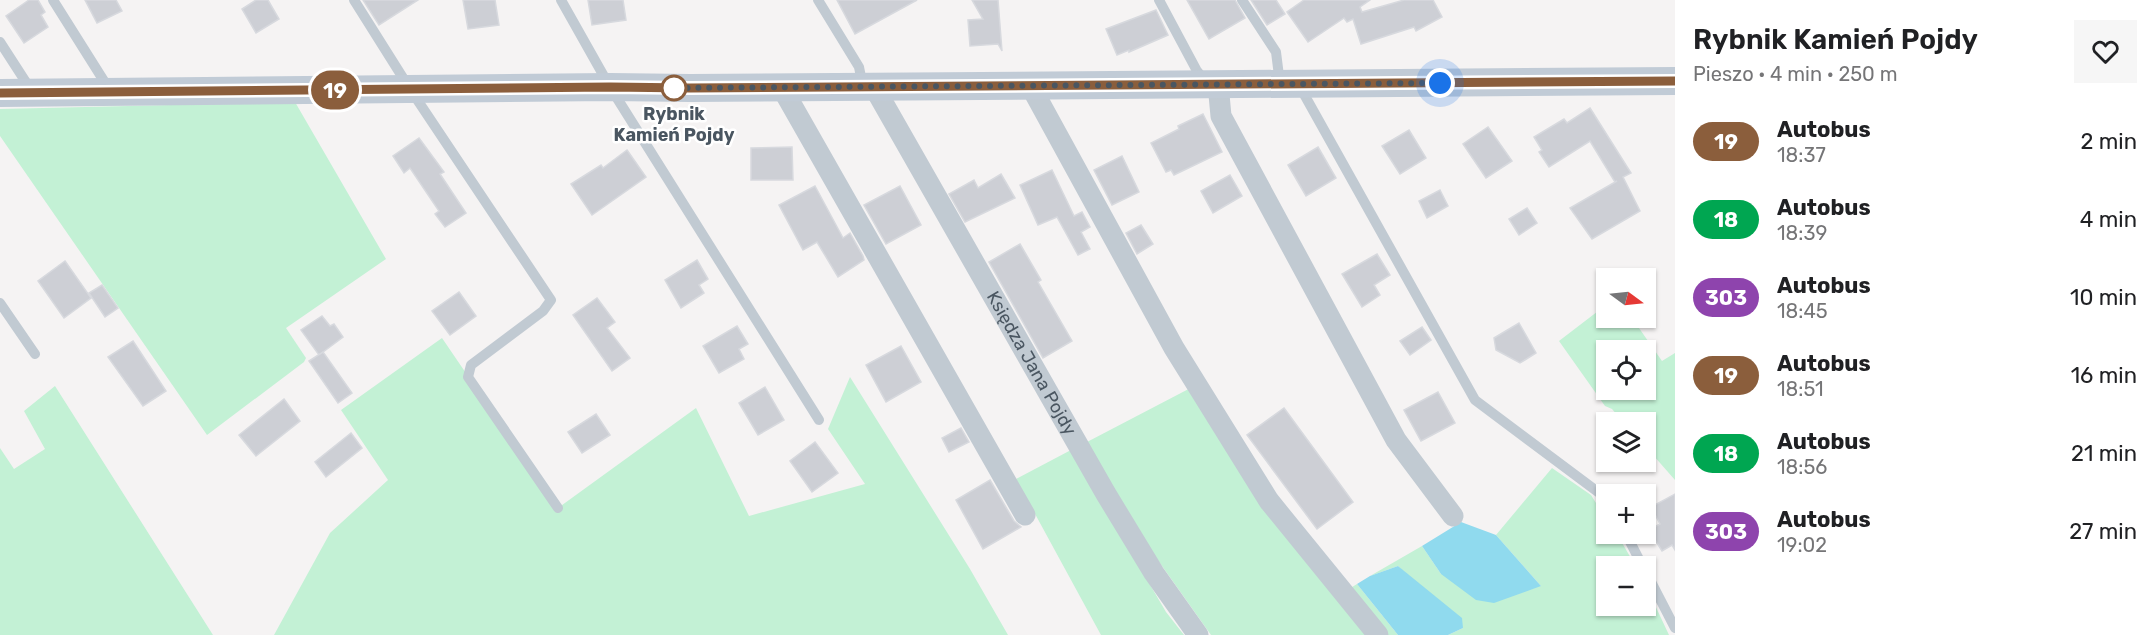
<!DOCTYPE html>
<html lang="pl">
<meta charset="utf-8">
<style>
body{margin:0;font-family:Rubik,sans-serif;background:#f6f6f6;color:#202124;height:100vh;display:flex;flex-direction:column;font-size:22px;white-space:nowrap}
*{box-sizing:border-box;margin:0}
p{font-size:20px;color:#757577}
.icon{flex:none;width:33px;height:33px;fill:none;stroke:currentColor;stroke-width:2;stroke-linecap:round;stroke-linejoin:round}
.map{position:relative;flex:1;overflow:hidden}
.details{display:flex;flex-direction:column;background:#fff;width:480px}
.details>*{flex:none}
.badge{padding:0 12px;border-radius:20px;font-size:21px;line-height:39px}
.needle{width:39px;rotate:105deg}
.fabs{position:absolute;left:1596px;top:268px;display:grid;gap:12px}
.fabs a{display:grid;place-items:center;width:60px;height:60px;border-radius:0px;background:#fff;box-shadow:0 2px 4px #0004;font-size:30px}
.you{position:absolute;width:30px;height:30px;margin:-15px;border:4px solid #fff;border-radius:50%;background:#1a73e8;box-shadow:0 0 0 9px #1a73e833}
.map>.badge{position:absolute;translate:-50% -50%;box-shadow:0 0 0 3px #fff}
.round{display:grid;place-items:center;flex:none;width:63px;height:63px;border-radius:0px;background:#f6f6f6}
.head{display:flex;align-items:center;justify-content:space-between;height:102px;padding:0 18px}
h1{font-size:28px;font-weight:600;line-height:45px}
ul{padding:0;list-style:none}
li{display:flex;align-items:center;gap:18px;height:78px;padding:0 18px}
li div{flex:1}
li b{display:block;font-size:22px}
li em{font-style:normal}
li .badge{min-width:66px;font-weight:700;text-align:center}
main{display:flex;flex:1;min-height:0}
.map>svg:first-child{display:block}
.green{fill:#c3f1d5;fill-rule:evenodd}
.water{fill:#90daee}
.building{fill:#cdcfd5;stroke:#d7d9de;stroke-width:1.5}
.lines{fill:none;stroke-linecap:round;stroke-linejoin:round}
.lane{stroke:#c1cad2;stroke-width:10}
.street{stroke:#c1cad2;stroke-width:21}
.secondary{stroke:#c1cbd6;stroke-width:28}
.line-casing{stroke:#fff;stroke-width:14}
.line{stroke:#8b5e3c;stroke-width:9}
.walk{stroke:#4a5661;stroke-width:6;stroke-dasharray:0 10.8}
.stop-dot{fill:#fff;stroke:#8b5e3c;stroke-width:3}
.labels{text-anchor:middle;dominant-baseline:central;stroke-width:5;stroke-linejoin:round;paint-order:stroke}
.stop-label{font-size:18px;font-weight:bold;fill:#4a5661;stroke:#fff}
.street-label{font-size:18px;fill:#4a5661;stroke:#fff}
</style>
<main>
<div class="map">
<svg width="1675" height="635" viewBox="0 0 1675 635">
<rect width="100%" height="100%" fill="#f5f3f3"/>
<g class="green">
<path d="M 295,102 L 386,259 L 286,328 L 306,358 L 304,362 L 207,435 L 0,136 L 0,109 Z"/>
<path d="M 1606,305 L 1606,318 L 1632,318 L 1662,361 L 1675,353 L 1675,480 L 1646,447 L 1646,423 L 1624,423 L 1612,409 L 1605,406 L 1559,341 ZM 1606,351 L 1646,351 L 1646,390 L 1606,390 Z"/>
<path d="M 442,338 L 558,508 L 696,408 L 749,516 L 865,484 L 828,429 L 850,377 L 970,569 L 1008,635 L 274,635 L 330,533 L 388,480 L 341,410 Z"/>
<path d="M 1202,382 L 1271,492 L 1349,589 L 1357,584 L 1398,635 L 1211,635 L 1145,542 L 1087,442 Z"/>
<path d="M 55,386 L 213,635 L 0,635 L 0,448 L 14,469 L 45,449 L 24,411 Z"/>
<path d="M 1071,450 L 1166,612 L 1184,635 L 1101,635 L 1016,479 Z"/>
<path d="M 1552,468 L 1591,495 L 1606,519 L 1606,534 L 1617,534 L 1636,567 L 1606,567 L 1606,606 L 1646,606 L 1646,586 L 1669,635 L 1448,635 L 1463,628 L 1398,566 L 1370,576 L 1422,546 L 1441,574 L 1541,586 L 1496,535 Z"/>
</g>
<g class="water">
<path d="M 1461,522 L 1496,535 L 1541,586 L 1494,603 L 1476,600 L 1441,574 L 1422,546 Z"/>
<path d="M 1398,566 L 1462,618 L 1463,628 L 1448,635 L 1398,635 L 1357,584 L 1370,576 Z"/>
</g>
<g class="building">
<path d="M 29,0 L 38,0 L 45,12 L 41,15 L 48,27 L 24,43 L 6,16 Z"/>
<path d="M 85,0 L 116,0 L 122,11 L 97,23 Z"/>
<path d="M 256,0 L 268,0 L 279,19 L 256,33 L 242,9 Z"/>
<path d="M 363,0 L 418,0 L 379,25 Z"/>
<path d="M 463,0 L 495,0 L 499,25 L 468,29 Z"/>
<path d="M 588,0 L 623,0 L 626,20 L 592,25 Z"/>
<path d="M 837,0 L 917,0 L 855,34 Z"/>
<path d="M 972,0 L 998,0 L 1002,51 L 998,44 L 970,46 L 968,20 L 983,19 Z"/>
<path d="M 1187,0 L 1235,0 L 1245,18 L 1209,39 Z"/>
<path d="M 1251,0 L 1276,0 L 1285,14 L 1267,25 Z"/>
<path d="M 1304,0 L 1370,0 L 1360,7 L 1362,12 L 1404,0 L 1433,0 L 1442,17 L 1416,31 L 1414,27 L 1361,44 L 1353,19 L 1347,22 L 1344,18 L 1308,42 L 1287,12 Z"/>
<path d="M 1156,10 L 1168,35 L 1129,52 L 1129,50 L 1117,55 L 1106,29 Z"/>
<path d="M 1590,108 L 1631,173 L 1623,177 L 1640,211 L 1592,239 L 1570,208 L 1617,181 L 1615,182 L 1590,141 L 1549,167 L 1539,152 L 1542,150 L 1534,137 L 1564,119 L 1567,123 Z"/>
<path d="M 1203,114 L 1222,152 L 1174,175 L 1171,170 L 1166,172 L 1151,143 L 1179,129 L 1178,126 Z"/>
<path d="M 1488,127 L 1512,161 L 1486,178 L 1463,144 Z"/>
<path d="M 1409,130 L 1426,158 L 1400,174 L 1382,146 Z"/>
<path d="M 419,138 L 444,172 L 440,174 L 466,213 L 445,227 L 435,214 L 439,211 L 410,168 L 404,173 L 393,156 Z"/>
<path d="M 792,147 L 793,180 L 751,180 L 751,148 Z"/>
<path d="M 1318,147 L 1336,178 L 1306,196 L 1288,165 Z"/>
<path d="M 627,150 L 646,177 L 592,215 L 571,184 L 601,165 L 603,168 Z"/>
<path d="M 1122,156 L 1139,192 L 1112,205 L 1094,170 Z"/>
<path d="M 1052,170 L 1074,216 L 1082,212 L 1090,227 L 1081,232 L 1090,249 L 1078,255 L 1057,217 L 1038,225 L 1020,185 Z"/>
<path d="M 1001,174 L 1015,198 L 965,222 L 949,194 L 974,180 L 978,188 Z"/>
<path d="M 1230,175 L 1242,196 L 1213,213 L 1201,191 Z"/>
<path d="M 815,186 L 843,238 L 850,233 L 863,256 L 864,260 L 838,277 L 817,242 L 803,250 L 779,205 Z"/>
<path d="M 900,186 L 921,225 L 886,244 L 864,205 Z"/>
<path d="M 1440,190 L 1448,206 L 1427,218 L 1419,201 Z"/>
<path d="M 1527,208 L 1537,223 L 1519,235 L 1509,219 Z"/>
<path d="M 1141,225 L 1153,244 L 1137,254 L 1126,233 Z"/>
<path d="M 1020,244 L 1041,280 L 1038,282 L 1072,341 L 1043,358 L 989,262 Z"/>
<path d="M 1377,254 L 1390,275 L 1374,285 L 1380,295 L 1362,307 L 1342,274 Z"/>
<path d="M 697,260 L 708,279 L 699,285 L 704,293 L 681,308 L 665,280 Z"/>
<path d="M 65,261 L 91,298 L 64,318 L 38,281 Z"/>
<path d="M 102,285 L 118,308 L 105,317 L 89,293 Z"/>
<path d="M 459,292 L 476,316 L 450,335 L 432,311 Z"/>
<path d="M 597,298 L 615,322 L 607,328 L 630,358 L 612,371 L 573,315 Z"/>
<path d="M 322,316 L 330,326 L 334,324 L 343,337 L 319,355 L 301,330 Z"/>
<path d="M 1519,323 L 1536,353 L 1520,363 L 1496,350 L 1494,338 Z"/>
<path d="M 737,326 L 748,344 L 739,349 L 744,359 L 719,373 L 703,346 Z"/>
<path d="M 1422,327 L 1431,340 L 1410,355 L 1400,341 Z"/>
<path d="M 133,341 L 166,391 L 143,406 L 108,357 Z"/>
<path d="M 901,346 L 921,382 L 886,402 L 866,365 Z"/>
<path d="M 323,352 L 352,393 L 338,403 L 309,361 Z"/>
<path d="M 765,387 L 784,420 L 758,435 L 739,403 Z"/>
<path d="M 1438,392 L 1455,423 L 1421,441 L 1404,410 Z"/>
<path d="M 284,399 L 300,421 L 256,456 L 239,435 Z"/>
<path d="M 1284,408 L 1353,502 L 1317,529 L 1247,435 Z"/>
<path d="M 596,414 L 610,435 L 582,453 L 568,432 Z"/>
<path d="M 961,428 L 969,442 L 949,452 L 942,438 Z"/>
<path d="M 351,433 L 362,448 L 326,477 L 315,462 Z"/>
<path d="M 815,442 L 838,473 L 812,492 L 790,461 Z"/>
<path d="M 990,480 L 1014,521 L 1021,527 L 983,549 L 956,500 Z"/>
<path d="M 1675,494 L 1675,550 L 1672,545 L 1662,551 L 1649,530 L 1660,524 L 1651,507 Z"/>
</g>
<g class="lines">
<g class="lane">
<path d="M 53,0 L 109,89"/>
<path d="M 354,0 L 410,89 L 551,300 L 543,311 L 471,365 L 468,377 L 558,508"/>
<path d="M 561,0 L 610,87 L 819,420"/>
<path d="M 818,0 L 859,67 L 863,87"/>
<path d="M 1159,0 L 1197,71 L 1206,82"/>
<path d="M 1242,0 L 1276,52 L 1280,84"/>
<path d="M 0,42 L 31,90"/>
<path d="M 1300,87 L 1475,400 L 1606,498"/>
<path d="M 0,303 L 35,354"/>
<path d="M 1626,534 L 1643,567"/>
<path d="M 1646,572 L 1675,628"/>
</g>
<g class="street">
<path d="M 1218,84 L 1221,116 L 1396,440 L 1453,516"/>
<path d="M 1030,85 L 1174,348 L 1269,501 L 1378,635"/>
<path id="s1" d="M 874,87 L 1106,494 L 1154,573 L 1198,635"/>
<path d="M 782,88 L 1025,515"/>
</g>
<path class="secondary" d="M 0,93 L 610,87 L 690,88 L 1675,81"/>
</g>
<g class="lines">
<defs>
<path id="line" d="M 0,93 L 610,87 L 690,88 L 1675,81"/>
</defs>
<use href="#line" class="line-casing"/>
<use href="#line" class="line"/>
<path class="walk" d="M 674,88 L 670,88 L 1440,83"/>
</g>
<circle class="stop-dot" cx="674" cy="88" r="12"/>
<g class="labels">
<g class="stop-label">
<text x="674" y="114">Rybnik<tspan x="674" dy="21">Kamień Pojdy</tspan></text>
</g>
<g class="street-label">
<text stroke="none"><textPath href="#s1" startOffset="318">Księdza Jana Pojdy</textPath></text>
</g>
</g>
</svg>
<div class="fabs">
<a><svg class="needle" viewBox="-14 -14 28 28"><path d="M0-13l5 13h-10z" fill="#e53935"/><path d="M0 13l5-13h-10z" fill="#757577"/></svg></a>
<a><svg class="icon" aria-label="locate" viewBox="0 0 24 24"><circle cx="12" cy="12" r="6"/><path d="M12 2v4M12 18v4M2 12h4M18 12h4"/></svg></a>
<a><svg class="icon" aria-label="layers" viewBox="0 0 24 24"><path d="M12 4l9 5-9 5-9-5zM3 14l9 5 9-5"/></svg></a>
<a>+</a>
<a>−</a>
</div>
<div class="you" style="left:1440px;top:83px"></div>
<b class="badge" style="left:335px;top:90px;background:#8b5e3c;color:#fff">19</b>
</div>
<section class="details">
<div class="head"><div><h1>Rybnik Kamień Pojdy</h1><p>Pieszo · 4 min · 250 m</p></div><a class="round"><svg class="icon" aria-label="heart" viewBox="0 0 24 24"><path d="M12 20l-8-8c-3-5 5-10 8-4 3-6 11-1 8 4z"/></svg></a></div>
<ul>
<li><span class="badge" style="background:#8b5e3c;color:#fff">19</span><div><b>Autobus</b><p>18:37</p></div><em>2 min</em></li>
<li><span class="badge" style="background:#00a651;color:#fff">18</span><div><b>Autobus</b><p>18:39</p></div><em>4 min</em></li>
<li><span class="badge" style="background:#8e44ad;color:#fff">303</span><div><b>Autobus</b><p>18:45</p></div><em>10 min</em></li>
<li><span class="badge" style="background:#8b5e3c;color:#fff">19</span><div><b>Autobus</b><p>18:51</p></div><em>16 min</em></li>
<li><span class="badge" style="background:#00a651;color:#fff">18</span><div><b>Autobus</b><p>18:56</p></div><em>21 min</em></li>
<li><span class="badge" style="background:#8e44ad;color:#fff">303</span><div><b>Autobus</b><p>19:02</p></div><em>27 min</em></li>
</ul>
</section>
</main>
